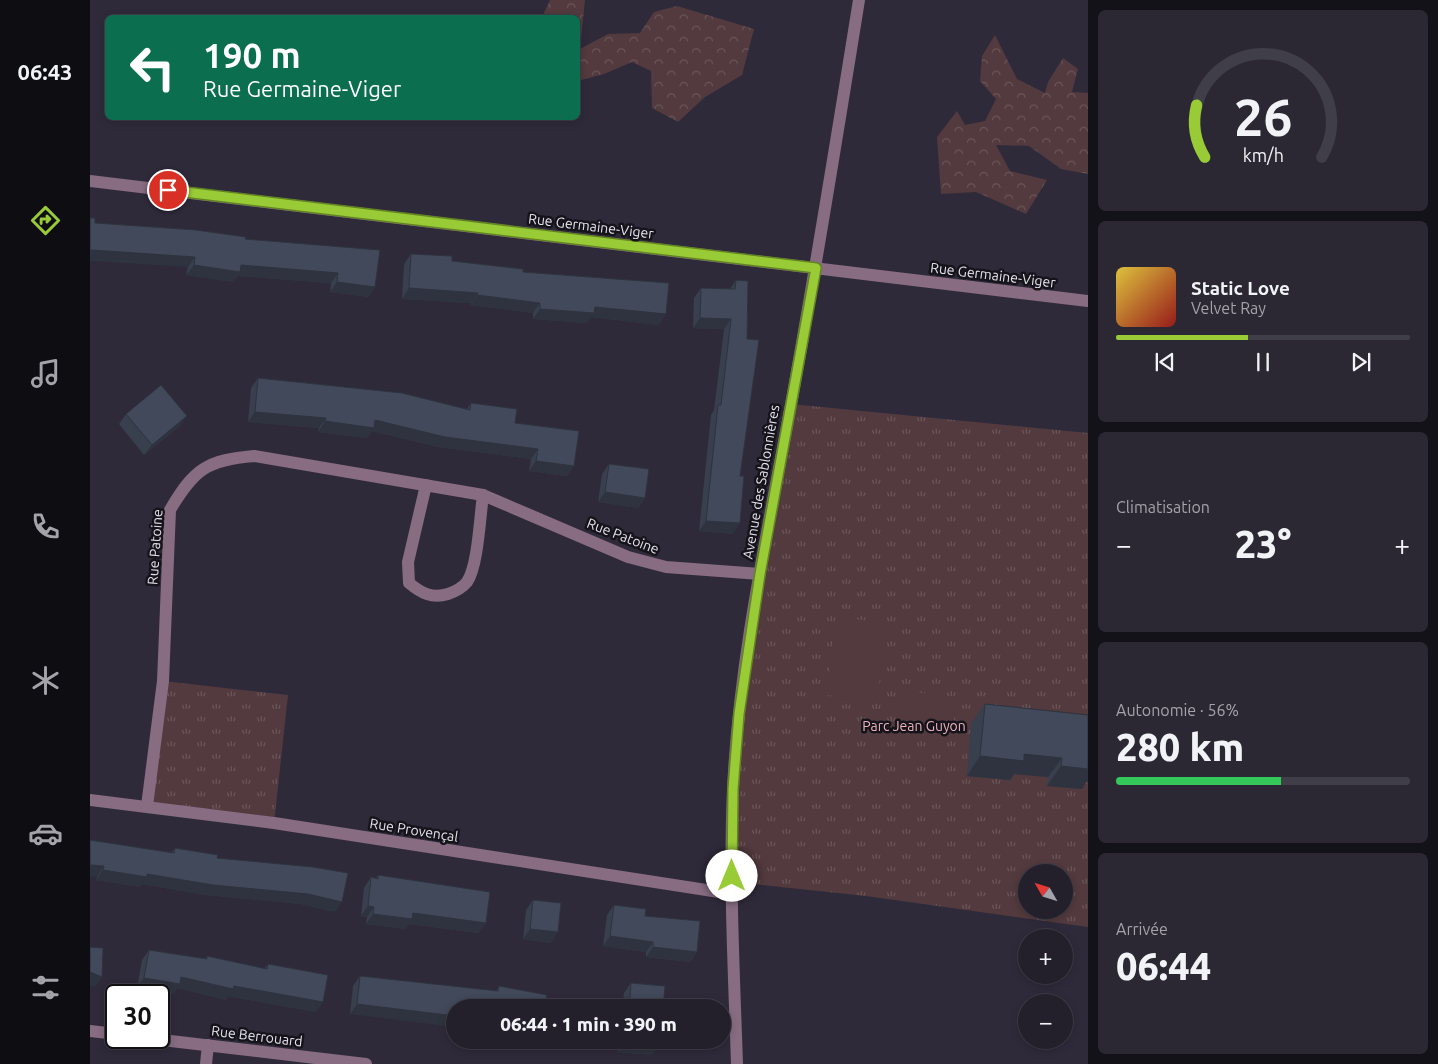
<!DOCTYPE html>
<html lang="fr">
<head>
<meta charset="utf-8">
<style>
	:root { --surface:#23202c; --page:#2b2834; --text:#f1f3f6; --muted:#a3a3a9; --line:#403e48; --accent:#99cb36 }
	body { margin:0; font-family:Ubuntu,sans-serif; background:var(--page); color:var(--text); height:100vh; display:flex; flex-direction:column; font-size:19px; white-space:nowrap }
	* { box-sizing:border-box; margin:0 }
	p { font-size:16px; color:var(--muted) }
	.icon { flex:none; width:28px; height:28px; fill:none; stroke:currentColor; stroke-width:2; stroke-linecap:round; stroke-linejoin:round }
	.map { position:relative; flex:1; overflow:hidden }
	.details { display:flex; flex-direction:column; gap:10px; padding:10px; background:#131218; width:350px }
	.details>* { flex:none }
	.guide { position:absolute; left:15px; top:15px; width:475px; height:105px; border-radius:8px; box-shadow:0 2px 8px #0003,0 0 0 1px var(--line); background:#0b6e4f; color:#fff; overflow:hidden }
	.needle { width:32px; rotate:309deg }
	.controls { position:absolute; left:928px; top:864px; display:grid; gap:10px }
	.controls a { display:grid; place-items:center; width:55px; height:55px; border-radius:50%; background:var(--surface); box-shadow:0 2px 8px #0003,0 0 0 1px var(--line); font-size:25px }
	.speed { position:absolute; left:15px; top:984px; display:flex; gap:10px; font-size:25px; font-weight:700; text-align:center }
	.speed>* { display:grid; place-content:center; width:65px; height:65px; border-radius:50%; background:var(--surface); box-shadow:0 2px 8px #0003,0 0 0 1px var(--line); line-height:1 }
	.speed .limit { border:2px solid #111; border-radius:8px; background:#fff; color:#111 }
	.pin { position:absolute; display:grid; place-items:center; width:42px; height:42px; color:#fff; margin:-21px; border:2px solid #fff; border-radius:50%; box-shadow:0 1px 5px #0007 }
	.me { position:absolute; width:55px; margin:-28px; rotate:0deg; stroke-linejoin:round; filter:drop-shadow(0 0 4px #0008) }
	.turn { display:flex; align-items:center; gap:18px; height:105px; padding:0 15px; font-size:22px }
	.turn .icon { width:65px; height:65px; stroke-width:2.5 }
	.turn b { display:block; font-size:35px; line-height:42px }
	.big { font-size:38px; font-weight:800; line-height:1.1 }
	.details .tile { flex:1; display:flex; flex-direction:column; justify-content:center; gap:8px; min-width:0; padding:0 18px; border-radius:8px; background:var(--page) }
	.details .dial { align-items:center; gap:0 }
	.dial svg { height:130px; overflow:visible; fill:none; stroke:var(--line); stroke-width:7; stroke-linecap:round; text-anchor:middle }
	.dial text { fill:var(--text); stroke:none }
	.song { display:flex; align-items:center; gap:15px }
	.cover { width:60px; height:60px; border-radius:8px; background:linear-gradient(135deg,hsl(50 70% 55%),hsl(0 70% 35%)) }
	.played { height:5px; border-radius:2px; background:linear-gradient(90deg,var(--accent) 45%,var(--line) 45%) }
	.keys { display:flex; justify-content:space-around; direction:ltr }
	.heat { display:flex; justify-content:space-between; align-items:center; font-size:28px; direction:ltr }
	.charge { height:8px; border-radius:4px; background:linear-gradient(90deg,#34c759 56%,var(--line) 0) }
	.trip { position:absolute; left:356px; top:999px; width:285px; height:50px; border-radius:25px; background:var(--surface); box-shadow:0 2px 8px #0003,0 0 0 1px var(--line); font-weight:800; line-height:50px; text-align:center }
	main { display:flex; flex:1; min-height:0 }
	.menu { display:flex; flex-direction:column; width:90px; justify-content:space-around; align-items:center; background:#0e0d12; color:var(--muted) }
	.menu .icon { width:35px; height:35px }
	.menu .on { color:var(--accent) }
	.menu b { font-size:22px; color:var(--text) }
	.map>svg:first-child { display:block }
</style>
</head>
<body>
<main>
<nav class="menu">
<b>06:43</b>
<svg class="icon on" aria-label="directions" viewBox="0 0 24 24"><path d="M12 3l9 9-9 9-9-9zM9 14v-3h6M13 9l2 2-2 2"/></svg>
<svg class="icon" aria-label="music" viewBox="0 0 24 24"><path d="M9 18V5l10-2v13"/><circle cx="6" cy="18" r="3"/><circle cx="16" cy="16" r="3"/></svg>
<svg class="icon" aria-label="phone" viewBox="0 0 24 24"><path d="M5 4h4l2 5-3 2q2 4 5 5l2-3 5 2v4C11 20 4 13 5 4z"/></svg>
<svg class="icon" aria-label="climate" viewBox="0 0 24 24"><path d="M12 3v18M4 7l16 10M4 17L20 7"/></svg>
<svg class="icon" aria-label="car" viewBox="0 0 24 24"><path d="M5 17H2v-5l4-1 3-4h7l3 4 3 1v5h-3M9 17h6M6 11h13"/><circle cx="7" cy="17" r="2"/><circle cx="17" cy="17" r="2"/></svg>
<svg class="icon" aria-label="filters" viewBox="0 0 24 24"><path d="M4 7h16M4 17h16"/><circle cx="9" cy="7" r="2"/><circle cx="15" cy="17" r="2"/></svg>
</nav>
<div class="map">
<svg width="998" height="1064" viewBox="0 0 998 1064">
	<defs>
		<pattern id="grass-tufts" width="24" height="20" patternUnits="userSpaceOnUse" patternTransform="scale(1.25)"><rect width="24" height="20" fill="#523a3e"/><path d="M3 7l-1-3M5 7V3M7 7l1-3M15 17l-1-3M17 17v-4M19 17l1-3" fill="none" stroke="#6b565a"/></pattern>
		<pattern id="forest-crowns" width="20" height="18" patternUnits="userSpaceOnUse" patternTransform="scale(1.25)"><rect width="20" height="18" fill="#523a3e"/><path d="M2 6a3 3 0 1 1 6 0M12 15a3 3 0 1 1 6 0" fill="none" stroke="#6b565a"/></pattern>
	</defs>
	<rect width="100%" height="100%" fill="#2f2a3a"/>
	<g fill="url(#grass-tufts)" fill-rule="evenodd">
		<path d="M701,404l297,29v494l-222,-31 -133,-14 6,-168zM936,872h38v38h-38z"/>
		<polygon points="73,681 198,695 184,823 57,806"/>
	</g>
	<g fill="url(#forest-crowns)">
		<polygon points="460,0 495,0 490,49 518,34 550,33 564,12 587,6 664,29 652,75 615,97 588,122 562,108 561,71 542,62 514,74 491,80 488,79 488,18 452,17"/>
		<polygon points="905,35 927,79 955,93 958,82 973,58 988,69 982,92 998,93 998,174 971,169 939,146 906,145 920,171 957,180 936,214 886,192 851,194 847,137 867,111 875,125 895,121 906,99 890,81 892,56"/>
	</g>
	<g fill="#523a3e">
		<polygon points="746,617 797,623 787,701 737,695"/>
		<polygon points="813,691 867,697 863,727 810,720"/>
	</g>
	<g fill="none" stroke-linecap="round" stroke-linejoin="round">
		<g stroke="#876c82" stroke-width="12">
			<polyline points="0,181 998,301"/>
			<path d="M336,485l-18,77 1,21c12,10 23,16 39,11 6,-2 14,-6 19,-12 11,-16 13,-66 16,-87"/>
			<polyline points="0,800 184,823 642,894"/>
			<path d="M57,806l16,-125 7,-171c24,-41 37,-50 84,-54l229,39 145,62 38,10 94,7"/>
			<polyline points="0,1031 26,1034"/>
			<polyline points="55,1038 276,1064"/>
			<polyline points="116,1064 118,1045"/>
			<path d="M647,1064c-3,-91 -8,-184 -4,-275 6,-127 34,-254 57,-379 25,-136 47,-273 69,-410"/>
		</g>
	</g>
	<g fill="#383f4d">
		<polygon points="5,223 155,239 285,287 278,297 240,292 241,283 148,276 143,282 96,275 98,267"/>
		<polygon points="321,254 362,261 433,272 569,325 501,317 497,323 443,319 443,313 380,305 381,303 312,299 314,264"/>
		<polygon points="646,280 650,476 643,534 609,531 621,415 624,410 634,329 603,328 604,298 611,288 640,289"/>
		<polygon points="168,378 377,409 381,403 425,423 484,466 477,476 439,471 441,459 348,447 282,431 277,438 228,432 229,428 158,422 161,388"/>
		<polygon points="36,414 90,426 54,455 29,424"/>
		<polygon points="519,464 555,498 548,508 508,502 512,474"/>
		<polygon points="895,704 998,715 998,782 996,782 992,789 957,786 958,777 924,774 920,780 877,776 881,723"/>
		<polygon points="0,840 81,853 85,848 127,858 245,912 211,904 116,895 51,884 50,887 6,880 7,877"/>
		<polygon points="288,875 389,933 319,924 315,929 276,924 277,917 271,916 274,888 281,877 286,878"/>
		<polygon points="443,900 461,943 433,939 436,910"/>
		<polygon points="524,905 555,916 607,952 600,962 556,957 556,952 513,946 517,915"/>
		<polygon points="59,950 115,959 117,956 174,969 178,964 233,1002 225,1012 138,996 136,1000 88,988 83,994 47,988 52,960"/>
		<polygon points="270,976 406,991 409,986 457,995 260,1014 263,986"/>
		<polygon points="541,983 573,1008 532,1008 534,993"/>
		<polygon points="529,1040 570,1040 562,1055 528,1052"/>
	</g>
	<g fill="#2e333f">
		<polygon points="1,250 105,257 98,267 0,261 0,251"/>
		<polygon points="104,265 151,265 248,273 241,283 148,276 143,282 96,275"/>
		<polygon points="247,282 285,287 278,297 240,292"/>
		<polygon points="319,288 388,293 381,303 312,299"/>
		<polygon points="387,295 450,303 443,313 380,305"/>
		<polygon points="505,307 576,314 569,325 501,317 497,323 443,319 450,309"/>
		<polygon points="610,318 641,319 634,329 603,328"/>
		<polygon points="165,412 236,418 229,428 158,422"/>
		<polygon points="97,416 90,426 54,455 62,445"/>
		<polygon points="285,420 448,449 441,459 348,447 282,431 277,438 228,432 235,421"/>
		<polygon points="446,461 484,466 477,476 439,471"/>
		<polygon points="515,492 555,498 548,508 508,502"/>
		<polygon points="616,521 650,523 643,534 609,531"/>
		<polygon points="934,754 972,758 958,777 924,774 920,780 877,776 890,756"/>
		<polygon points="971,766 998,769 998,782 996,782 992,789 957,786"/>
		<polygon points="0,865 14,866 7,877 0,876"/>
		<polygon points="13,870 57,874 218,894 252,902 245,912 211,904 116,895 51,884 50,887 6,880"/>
		<polygon points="278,906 284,907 277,917 271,916"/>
		<polygon points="323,913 396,923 389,933 319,924 315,929 276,924 283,914"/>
		<polygon points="440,929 468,932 461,943 433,939"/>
		<polygon points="520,936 563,942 556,952 513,946"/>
		<polygon points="563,947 607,952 600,962 556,957"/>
		<polygon points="0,972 12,977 5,987 0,985"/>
		<polygon points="91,977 144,986 233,1002 225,1012 138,996 136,1000 88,988 83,994 47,988 54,978"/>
		<polygon points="267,1004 365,1016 365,1027 260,1014"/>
		<polygon points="535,1042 570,1045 562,1055 528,1052"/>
	</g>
	<g fill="#41495a" stroke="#2e333f">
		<polygon points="0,218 5,218 5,223 106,230 156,237 155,239 290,250 285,287 247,282 248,273 151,265 150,272 104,265 105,257 1,250 0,252"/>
		<polygon points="321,254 362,256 362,261 433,269 433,272 579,283 576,314 505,307 504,313 450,309 450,303 387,295 388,293 319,288"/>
		<polygon points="646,280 658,281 657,339 669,340 650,476 654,476 650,523 616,521 628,405 631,405 641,319 610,318 611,288 645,289"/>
		<polygon points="168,378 312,393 380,410 381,403 427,409 425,423 489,431 484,466 446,461 448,449 355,437 285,420 284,428 235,421 236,418 165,412"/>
		<polygon points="71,385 97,416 62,445 36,414"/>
		<polygon points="519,464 559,469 555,498 515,492"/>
		<polygon points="895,704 998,715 998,769 971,766 972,758 934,754 934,761 890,756"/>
		<polygon points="0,840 84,853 85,848 128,855 127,858 223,867 258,873 252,902 218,894 123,885 57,874 57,877 13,870 14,866 0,865"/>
		<polygon points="288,875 400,892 396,923 323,913 322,919 283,914 284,907 278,906 281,877 288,879"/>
		<polygon points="443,900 471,903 468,932 440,929"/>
		<polygon points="524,905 556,909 555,916 610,921 607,952 563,947 563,942 520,936"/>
		<polygon points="0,947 13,948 12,977 0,972"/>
		<polygon points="59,950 117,959 117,956 177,969 178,964 238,975 233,1002 144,986 143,989 91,977 90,984 54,978"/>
		<polygon points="270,976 408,991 409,986 457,995 454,1008 365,1008 365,1016 267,1004"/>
		<polygon points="541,983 575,986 573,1008 539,1008"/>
		<polygon points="536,1040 570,1040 570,1045 535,1042"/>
	</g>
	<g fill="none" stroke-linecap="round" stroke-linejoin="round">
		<g stroke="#638423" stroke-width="12">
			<polyline id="route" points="78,190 726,268 670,574 649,714 643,789 642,876"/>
		</g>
		<use href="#route" stroke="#99cb36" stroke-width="9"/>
	</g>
	<g text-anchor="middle" stroke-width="5" stroke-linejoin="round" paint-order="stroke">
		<g font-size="14" fill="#e5e2ed" stroke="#16141b">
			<text transform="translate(501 226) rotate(7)" y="5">Rue Germaine-Viger</text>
			<text transform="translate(903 275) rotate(7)" y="5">Rue Germaine-Viger</text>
			<text transform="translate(671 482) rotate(-80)" y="5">Avenue des Sablonnières</text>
			<text transform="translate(533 536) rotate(21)" y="5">Rue Patoine</text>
			<text transform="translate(65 547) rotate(-86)" y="5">Rue Patoine</text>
			<text transform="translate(324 830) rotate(9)" y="5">Rue Provençal</text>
			<text transform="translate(167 1036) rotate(7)" y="5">Rue Berrouard</text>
		</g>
		<g font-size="14" fill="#edb1bc" stroke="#16141b">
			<text x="824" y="731">Parc Jean Guyon</text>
		</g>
	</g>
</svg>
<div class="controls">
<a><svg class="needle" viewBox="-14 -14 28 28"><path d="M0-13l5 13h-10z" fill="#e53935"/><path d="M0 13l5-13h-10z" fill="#a3a3a9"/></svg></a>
<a>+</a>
<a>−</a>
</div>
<div class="speed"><div class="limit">30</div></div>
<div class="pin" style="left:78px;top:190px;background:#d93025"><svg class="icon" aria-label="arrive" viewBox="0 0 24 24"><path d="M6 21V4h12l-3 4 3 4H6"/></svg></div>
<svg class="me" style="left:642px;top:876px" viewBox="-20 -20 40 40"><circle r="19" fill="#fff"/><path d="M0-13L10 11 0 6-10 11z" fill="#99cb36"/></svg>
<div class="trip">06:44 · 1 min · 390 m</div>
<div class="guide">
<div class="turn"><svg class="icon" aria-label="left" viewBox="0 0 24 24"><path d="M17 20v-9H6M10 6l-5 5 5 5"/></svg><div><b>190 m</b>Rue Germaine-Viger</div></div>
</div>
</div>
<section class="details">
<div class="tile dial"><svg viewBox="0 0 100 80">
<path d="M14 69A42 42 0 1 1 86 69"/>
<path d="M14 69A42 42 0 0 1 9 37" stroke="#99cb36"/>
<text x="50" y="56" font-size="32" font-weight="700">26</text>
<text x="50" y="72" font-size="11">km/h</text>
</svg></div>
<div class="tile">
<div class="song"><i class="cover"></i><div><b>Static Love</b><p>Velvet Ray</p></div></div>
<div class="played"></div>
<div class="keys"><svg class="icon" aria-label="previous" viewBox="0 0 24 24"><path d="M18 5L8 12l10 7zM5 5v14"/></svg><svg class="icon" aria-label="pause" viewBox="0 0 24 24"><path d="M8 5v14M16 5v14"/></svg><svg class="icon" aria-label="next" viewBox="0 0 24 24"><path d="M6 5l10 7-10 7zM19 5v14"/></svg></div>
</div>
<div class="tile"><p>Climatisation</p>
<div class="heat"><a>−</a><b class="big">23°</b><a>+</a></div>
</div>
<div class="tile"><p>Autonomie · 56%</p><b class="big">280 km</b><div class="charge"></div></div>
<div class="tile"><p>Arrivée</p><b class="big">06:44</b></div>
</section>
</main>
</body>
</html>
